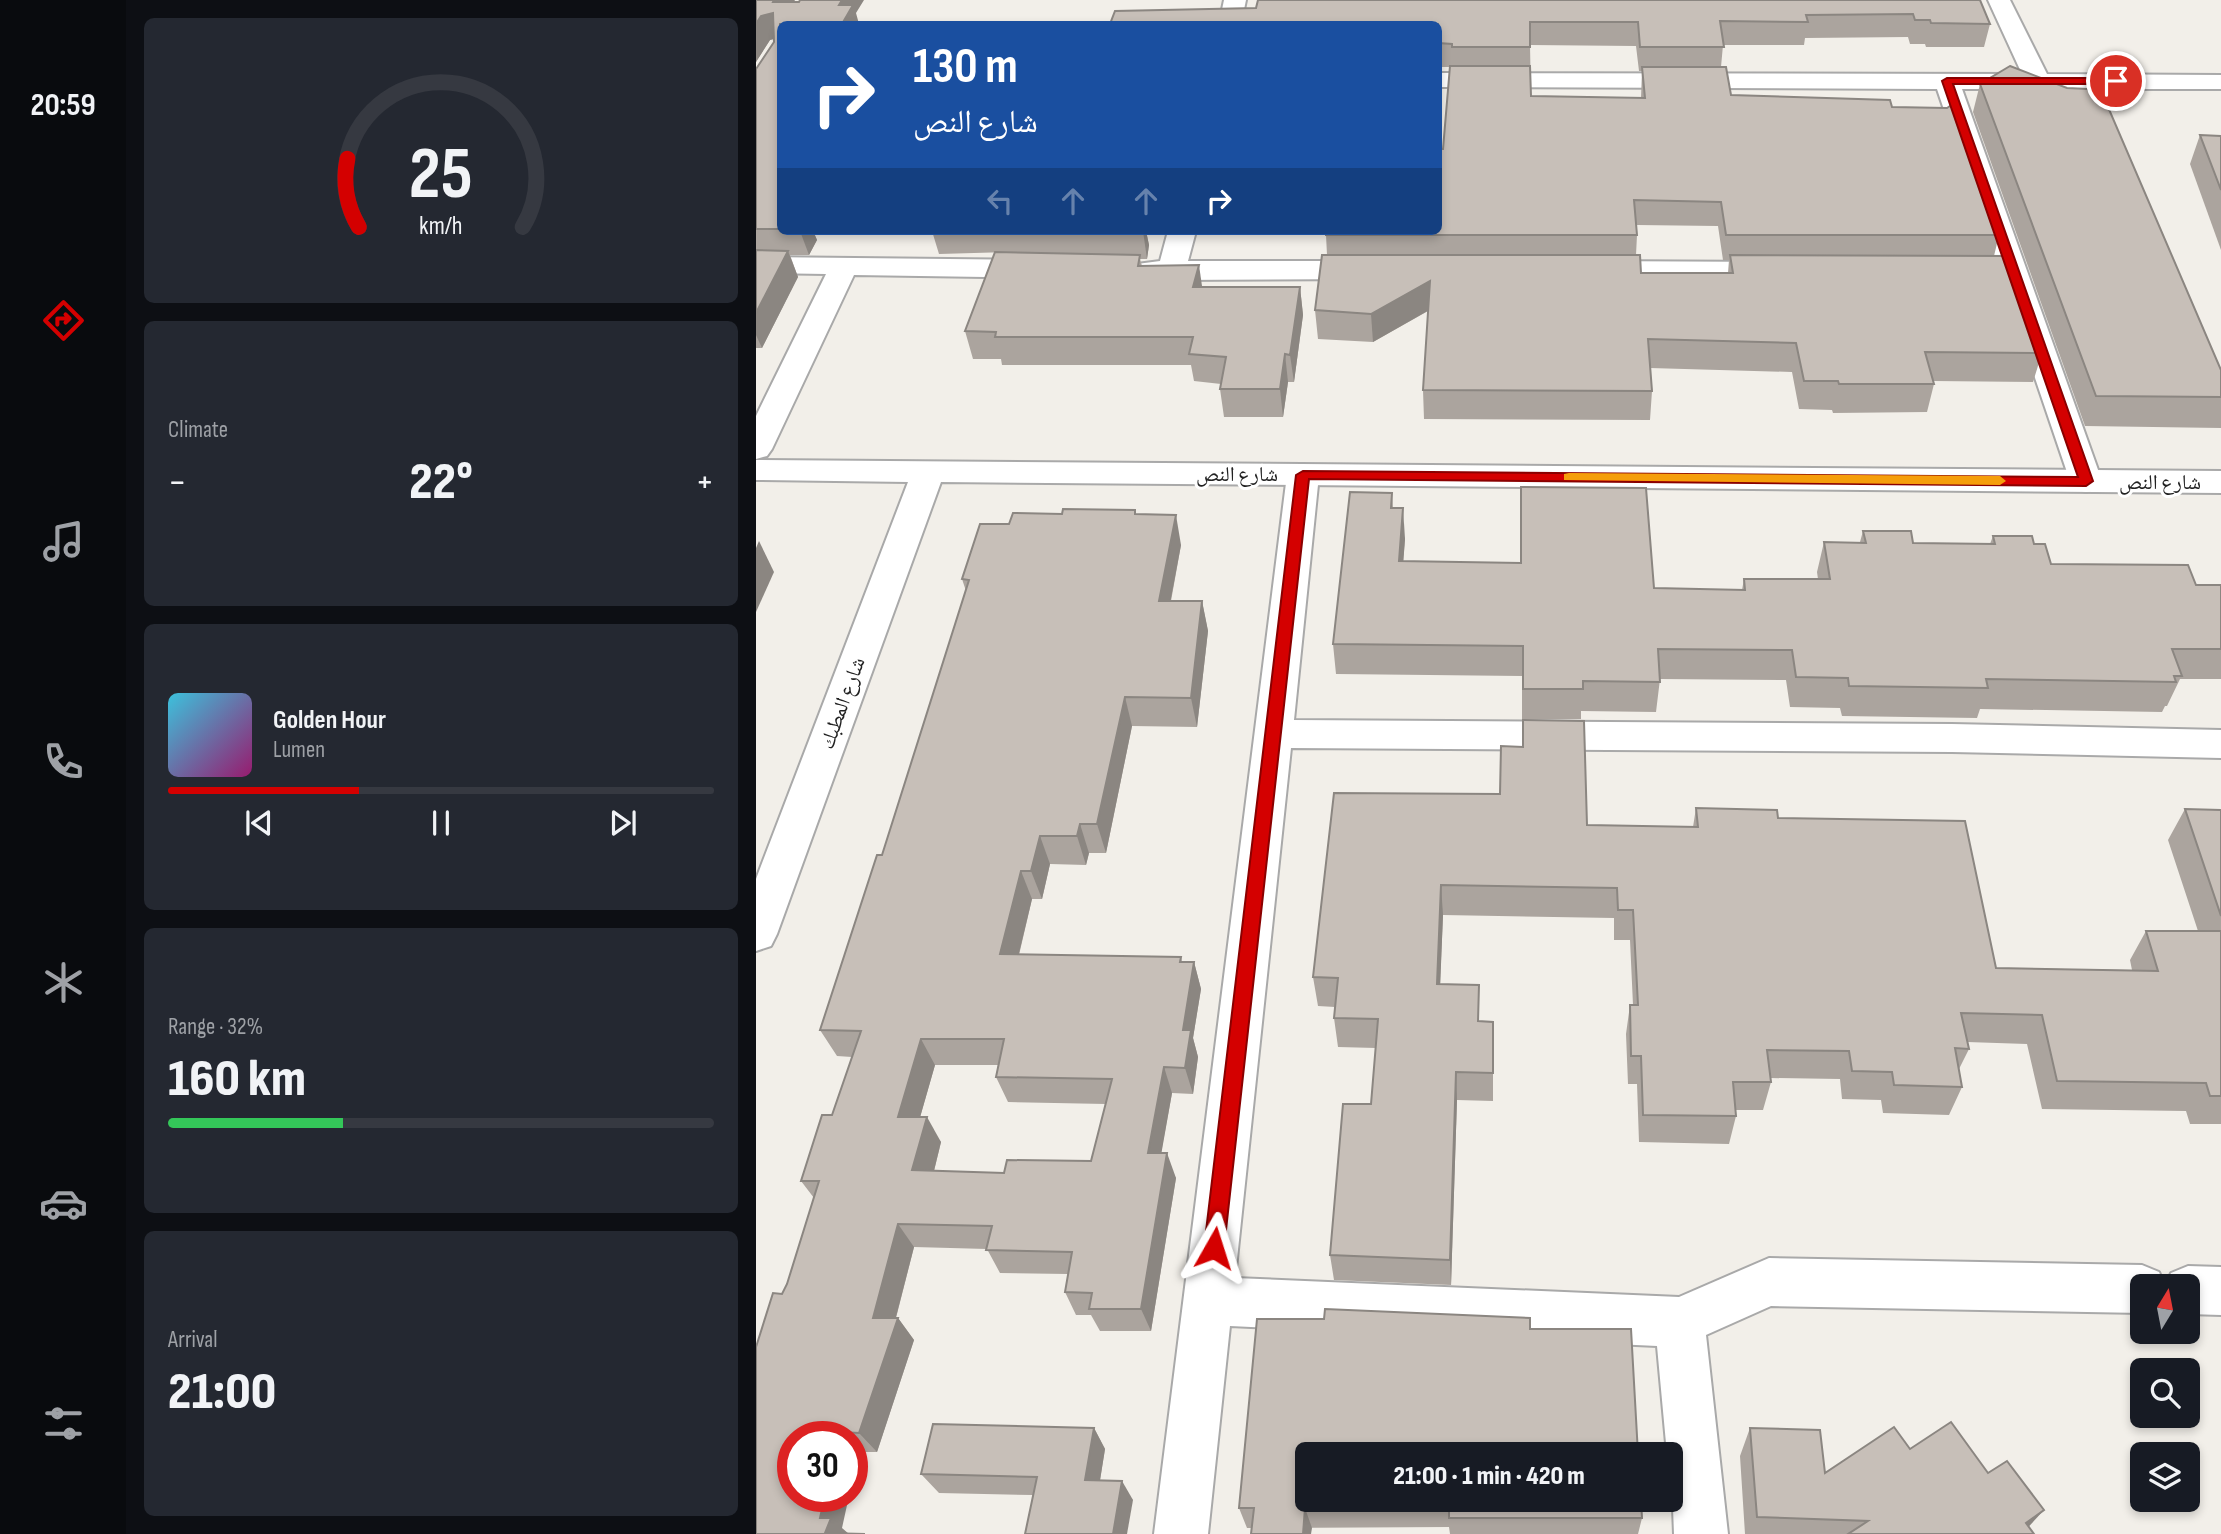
<!DOCTYPE html>
<html lang="en">
<head>
<meta charset="utf-8">
<style>
	:root { --surface:#171b24; --page:#242831; --text:#f1f3f6; --muted:#9ea1a6; --line:#363941; --accent:#d40000 }
	body { margin:0; font-family:"Sofia Sans Condensed","Noto Naskh Arabic",sans-serif; background:var(--page); color:var(--text); height:100vh; display:flex; flex-direction:column; font-size:26px; white-space:nowrap }
	* { box-sizing:border-box; margin:0 }
	p { font-size:23px; color:var(--muted) }
	.icon { flex:none; width:38px; height:38px; fill:none; stroke:currentColor; stroke-width:2; stroke-linecap:round; stroke-linejoin:round }
	.map { position:relative; flex:1; overflow:hidden }
	.side { display:flex; flex-direction:column; gap:18px; padding:18px; background:#0d0f14; width:630px }
	.side>* { flex:none }
	.guide { position:absolute; left:21px; top:21px; width:665px; height:214px; border-radius:10px; box-shadow:0 4px 10px #0003; background:#1a4fa0; color:#fff; overflow:hidden }
	.needle { width:46px; rotate:10deg }
	.tools { position:absolute; left:1374px; top:1274px; display:grid; gap:14px }
	.tools a { display:grid; place-items:center; width:70px; height:70px; border-radius:10px; background:var(--surface); box-shadow:0 4px 10px #0003; font-size:35px }
	.speed { position:absolute; left:21px; top:1421px; display:flex; gap:14px; font-size:35px; font-weight:700; text-align:center }
	.speed>* { display:grid; place-content:center; width:91px; height:91px; border-radius:50%; background:var(--surface); box-shadow:0 4px 10px #0003; line-height:1 }
	.speed .limit { border:10px solid #d22; background:#fff; color:#111 }
	.pin { position:absolute; display:grid; place-items:center; width:60px; height:60px; color:#fff; margin:-30px; border:4px solid #fff; border-radius:50%; box-shadow:0 2px 7px #0007 }
	.me { position:absolute; width:77px; margin:-38px; rotate:6deg; stroke-linejoin:round; filter:drop-shadow(0 0 5px #0008) }
	.turn { display:flex; align-items:center; gap:24px; height:147px; padding:0 21px; font-size:32px }
	.turn .icon { width:91px; height:91px; stroke-width:2.5 }
	.turn b { display:block; font-size:49px; line-height:60px }
	.lanes { display:flex; align-items:center; height:66px; padding:0 21px; background:#0003; justify-content:center; gap:35px; direction:ltr }
	.lanes .off { opacity:.35 }
	.big { font-size:52px; font-weight:800; line-height:1.1 }
	.side .widget { flex:1; display:flex; flex-direction:column; justify-content:center; gap:10px; min-width:0; padding:0 24px; border-radius:10px; background:var(--page) }
	.side .dial { align-items:center; gap:0 }
	.dial svg { height:182px; overflow:visible; fill:none; stroke:var(--line); stroke-width:7; stroke-linecap:round; text-anchor:middle }
	.dial text { fill:var(--text); stroke:none }
	.song { display:flex; align-items:center; gap:21px }
	.cover { width:84px; height:84px; border-radius:10px; background:linear-gradient(135deg,hsl(190 70% 55%),hsl(320 70% 35%)) }
	.played { height:7px; border-radius:4px; background:linear-gradient(90deg,var(--accent) 35%,var(--line) 35%) }
	.keys { display:flex; justify-content:space-around; direction:ltr }
	.heat { display:flex; justify-content:space-between; align-items:center; font-size:38px; direction:ltr }
	.charge { height:10px; border-radius:5px; background:linear-gradient(90deg,#34c759 32%,var(--line) 0) }
	.trip { position:absolute; left:539px; top:1442px; width:388px; height:70px; border-radius:10px; background:var(--surface); box-shadow:0 4px 10px #0003; font-weight:800; line-height:70px; text-align:center }
	main { display:flex; flex:1; min-height:0 }
	.tab-bar { display:flex; flex-direction:column; width:126px; justify-content:space-around; align-items:center; background:#090b0e; color:var(--muted) }
	.tab-bar .icon { width:49px; height:49px }
	.tab-bar .current { color:var(--accent) }
	.tab-bar b { font-size:32px; color:var(--text) }
	.map>svg:first-child { display:block }
</style>
</head>
<body>
<main>
<nav class="tab-bar">
<b>20:59</b>
<svg class="icon current" aria-label="directions" viewBox="0 0 24 24"><path d="M12 3l9 9-9 9-9-9zM9 14v-3h6M13 9l2 2-2 2"/></svg>
<svg class="icon" aria-label="music" viewBox="0 0 24 24"><path d="M9 18V5l10-2v13"/><circle cx="6" cy="18" r="3"/><circle cx="16" cy="16" r="3"/></svg>
<svg class="icon" aria-label="phone" viewBox="0 0 24 24"><path d="M5 4h4l2 5-3 2q2 4 5 5l2-3 5 2v4C11 20 4 13 5 4z"/></svg>
<svg class="icon" aria-label="climate" viewBox="0 0 24 24"><path d="M12 3v18M4 7l16 10M4 17L20 7"/></svg>
<svg class="icon" aria-label="car" viewBox="0 0 24 24"><path d="M5 17H2v-5l4-1 3-4h7l3 4 3 1v5h-3M9 17h6M6 11h13"/><circle cx="7" cy="17" r="2"/><circle cx="17" cy="17" r="2"/></svg>
<svg class="icon" aria-label="filters" viewBox="0 0 24 24"><path d="M4 7h16M4 17h16"/><circle cx="9" cy="7" r="2"/><circle cx="15" cy="17" r="2"/></svg>
</nav>
<section class="side">
<div class="widget dial"><svg viewBox="0 0 100 80">
<path d="M14 69A42 42 0 1 1 86 69"/>
<path d="M14 69A42 42 0 0 1 9 39" stroke="#d40000"/>
<text x="50" y="56" font-size="32" font-weight="700">25</text>
<text x="50" y="72" font-size="11">km/h</text>
</svg></div>
<div class="widget"><p>Climate</p>
<div class="heat"><a>−</a><b class="big">22°</b><a>+</a></div>
</div>
<div class="widget">
<div class="song"><i class="cover"></i><div><b>Golden Hour</b><p>Lumen</p></div></div>
<div class="played"></div>
<div class="keys"><svg class="icon" aria-label="previous" viewBox="0 0 24 24"><path d="M18 5L8 12l10 7zM5 5v14"/></svg><svg class="icon" aria-label="pause" viewBox="0 0 24 24"><path d="M8 5v14M16 5v14"/></svg><svg class="icon" aria-label="next" viewBox="0 0 24 24"><path d="M6 5l10 7-10 7zM19 5v14"/></svg></div>
</div>
<div class="widget"><p>Range · 32%</p><b class="big">160 km</b><div class="charge"></div></div>
<div class="widget"><p>Arrival</p><b class="big">21:00</b></div>
</section>
<div class="map">
<svg width="1465" height="1534" viewBox="0 0 1465 1534">
	<rect width="100%" height="100%" fill="#f2efe9"/>
	<g fill="none" stroke-linecap="round" stroke-linejoin="round">
		<g stroke="#a9a9a9" stroke-width="4">
			<g id="minor">
				<polygon points="468,0 490,0 485,24 463,24"/>
				<polygon points="1232,0 1254,0 1291,74 1465,75 1465,89 1206,89 1346,481 1342,489 1330,492 1318,489 1314,481 1181,89 682,87 682,73 1266,74"/>
				<polygon points="412,231 440,231 432,261 615,261 625,264 629,270 625,276 615,279 416,280 381,276 377,270 381,264 404,261"/>
				<polygon points="0,257 286,260 296,263 300,269 296,275 286,278 98,275 16,449 11,456 0,459 0,416 70,274 0,273"/>
				<polygon points="832,261 1024,262 1034,265 1038,271 1034,277 1024,280 832,279 822,276 818,270 822,264"/>
				<polygon points="547,464 559,468 563,475 538,720 1196,724 1465,730 1465,758 1196,752 535,748 479,1278 923,1297 1013,1258 1386,1265 1403,1272 1409,1286 1415,1273 1432,1266 1465,1267 1465,1315 1432,1314 1432,1286 1386,1286 1386,1313 1015,1306 950,1335 972,1534 918,1534 915,1454 911,1454 901,1346 474,1326 452,1534 398,1534 531,475 535,468"/>
			</g>
		</g>
		<g stroke="#a9a9a9" stroke-width="4">
			<polygon id="tertiary" points="0,460 1465,471 1465,493 185,482 21,934 15,946 0,951 0,879 152,482 0,480"/>
		</g>
		<use href="#minor" fill="#fff" fill-rule="evenodd"/>
		<use href="#tertiary" fill="#fff" fill-rule="evenodd"/>
	</g>
	<g fill="#aba49e" fill-rule="evenodd">
		<polygon points="0,0 38,2 100,13 24,24 24,231 57,231 61,240 53,255 34,255 42,277 6,348 0,348 0,69 18,42 18,39 14,40 0,62"/>
		<path d="M1224,0l10,24 -6,23h-58l-1,-3h-15l-2,-7 -103,1 -1,7h-81l-2,22 10,28 161,12 107,128 -5,21 48,97 -9,29 -100,-1 1,3 -7,28 -94,1 -1,-3 -33,-1 -7,-37 -142,-4 2,23 -2,29 -226,-1 -1,-29 5,-79 -55,31 -55,-3 -3,-29 12,-55 -1,-20 117,-86 7,-82h-12v-43zM774,45l106,1 3,25h3l-1,27 -110,-2zM881,225l81,1 5,34h6l-1,13h-87l-5,-18 1,-20z"/>
		<polygon points="1224,84 1465,370 1465,428 1329,426 1217,112"/>
		<polygon points="1444,135 1465,136 1465,250 1434,164"/>
		<polygon points="176,231 390,231 393,245 391,259 384,259 386,266 446,287 544,287 547,315 538,382 532,382 527,417 468,417 464,389 465,384 438,381 435,365 246,365 245,359 217,359 209,331 253,252 183,254"/>
		<polygon points="765,487 898,588 986,590 988,579 1062,579 1061,572 1068,542 1104,542 1107,531 1157,543 1234,544 1237,536 1278,544 1295,564 1440,585 1465,585 1465,679 1424,679 1411,706 1409,706 1406,712 1224,709 1221,718 1086,716 1084,708 1034,707 1030,680 904,679 900,712 825,711 825,719 766,719 766,676 580,674 577,644 636,493 637,508 649,539 647,562 764,563"/>
		<path d="M380,515l45,30 -10,56h31l6,30 -11,96 -65,-1 -26,127h-17l-3,12 -36,-1 -8,35h-10l-13,56 162,2 1,5h12l7,27 -8,49 5,19 -5,37 -21,-1 -11,60 15,25 -25,153h-51l-9,-16h-15l-11,-23 3,-18 -68,-1 -13,-24 -73,-2 -18,71h2l16,22 -37,112h-17l-8,31v-46h-59l49,91 -86,6 26,-240 5,-10 27,-86 -13,-17 31,-66 20,-58 -15,-1 -17,-26 62,-175 84,-264 -4,-12 47,-55zM179,1065h63l-2,12 12,25 98,2 -15,57 -87,12 -70,-2 7,-29 -21,-25z"/>
		<polygon points="767,720 831,825 937,827 940,808 1022,818 1240,968 1376,970 1374,960 1390,931 1442,931 1412,840 1429,809 1465,810 1465,1124 1434,1124 1430,1111 1286,1109 1271,1044 1211,1042 1213,1049 1203,1069 1206,1087 1193,1115 1127,1113 1125,1100 1086,1099 1084,1079 1014,1078 1015,1082 1007,1110 979,1110 980,1116 973,1144 883,1142 881,1084 872,1084 870,1034 874,1005 877,1005 874,940 858,940 858,918 687,915 684,984 723,1021 737,1022 737,1101 701,1100 695,1285 578,1280 574,1255 615,1104 620,1048 582,1047 578,1018 579,1007 562,1006 557,977 744,794 766,747"/>
		<polygon points="774,1329 886,1518 882,1534 694,1534 693,1527 491,1528 483,1508"/>
		<polygon points="338,1428 349,1449 344,1480 377,1500 277,1495 183,1493 165,1474"/>
		<polygon points="994,1428 1069,1473 1154,1449 1232,1473 1278,1534 989,1534 984,1456"/>
	</g>
	<g fill="#8b8681">
		<polygon points="18,0 39,0 26,24 17,2"/>
		<polygon points="86,0 108,0 100,13 103,24 86,24 83,5"/>
		<polygon points="17,13 24,37 14,40 0,62 0,24 5,16"/>
		<polygon points="44,231 57,231 61,240 53,255"/>
		<polygon points="387,231 390,231 393,245 391,259"/>
		<polygon points="32,251 42,277 6,348 0,335 0,313"/>
		<polygon points="443,265 447,293 437,287"/>
		<polygon points="674,281 675,309 617,342 615,314"/>
		<polygon points="544,287 547,315 538,382 534,355"/>
		<polygon points="529,354 532,382 527,417 524,389"/>
		<polygon points="647,508 649,539 645,592 643,561"/>
		<polygon points="420,515 425,545 409,630 403,601"/>
		<polygon points="3,541 18,572 0,612 0,548"/>
		<polygon points="446,601 452,631 441,727 435,698"/>
		<polygon points="369,697 376,726 350,853 341,824"/>
		<polygon points="324,824 333,853 330,865 321,836"/>
		<polygon points="284,836 294,864 286,899 275,871"/>
		<polygon points="265,871 276,899 256,982 244,954"/>
		<polygon points="685,885 687,915 683,1014 681,984"/>
		<polygon points="438,962 445,989 437,1038 442,1057 437,1094 429,1068 427,1030"/>
		<polygon points="165,1039 179,1065 157,1142 142,1117"/>
		<polygon points="408,1067 416,1093 401,1178 392,1153"/>
		<polygon points="700,1072 701,1100 695,1285 694,1260"/>
		<polygon points="171,1117 185,1142 172,1195 156,1170"/>
		<polygon points="411,1153 420,1178 395,1331 385,1309"/>
		<polygon points="142,1224 158,1247 134,1340 117,1318"/>
		<polygon points="142,1318 158,1340 121,1452 103,1433"/>
		<polygon points="338,1428 349,1449 341,1499 329,1480"/>
		<polygon points="96,1444 104,1452 96,1483"/>
		<polygon points="366,1481 377,1500 371,1534 357,1534"/>
		<polygon points="69,1496 93,1496 86,1528 93,1534 70,1534 64,1518"/>
		<polygon points="549,1508 556,1528 555,1534 547,1534"/>
		<polygon points="1288,1510 1266,1534 1270,1523"/>
	</g>
	<g fill="#c7bfb8" stroke="#8b8681" stroke-width="2" fill-rule="evenodd">
		<polygon points="0,0 18,0 17,2 43,2 44,0 86,0 83,5 97,5 86,24 24,24 24,229 0,229 0,69 18,42 17,13 5,16 0,24"/>
		<polygon points="502,0 1224,0 1234,24 1175,23 1174,20 1159,20 1157,14 1050,15 1052,22 964,21 968,47 884,47 882,22 774,22 774,47 696,47 696,44 682,43 682,24 354,24 359,11 500,8"/>
		<polygon points="694,66 774,66 775,96 889,98 886,67 970,67 975,95 1134,100 1136,107 1191,108 1197,104 1243,235 970,235 965,202 878,200 881,235 570,235 570,231 682,231 682,149 687,149"/>
		<polygon points="1254,66 1311,88 1332,89 1334,93 1346,93 1465,370 1465,397 1340,396 1224,84"/>
		<polygon points="1444,135 1465,136 1465,190"/>
		<polygon points="249,231 387,231 387,234 249,233"/>
		<polygon points="0,250 32,251 0,313"/>
		<polygon points="239,252 384,255 382,266 443,265 437,287 544,287 534,355 529,354 524,389 464,389 470,357 433,354 437,337 239,337 240,332 209,331"/>
		<polygon points="566,255 884,255 885,273 977,273 974,255 1252,256 1286,353 1169,352 1178,384 1083,384 1082,381 1048,381 1040,343 892,339 896,391 667,390 674,281 615,314 559,310"/>
		<polygon points="765,487 890,488 898,588 989,590 988,579 1074,579 1068,542 1110,543 1107,531 1155,531 1157,543 1239,544 1237,536 1276,536 1278,544 1289,544 1295,564 1432,565 1440,585 1465,585 1465,649 1416,649 1426,676 1418,676 1420,682 1230,679 1232,688 1093,686 1092,678 1040,677 1036,650 902,649 904,682 827,681 827,689 767,689 767,646 577,644 594,492 636,493 635,508 647,508 643,561 765,563"/>
		<path d="M307,509l72,1v4l41,1 -17,86h43l-11,97 -66,-1 -28,127h-17l-3,12h-37l-9,35h-10l-21,83 181,3 -1,5h14l-11,68h8l-6,38 -21,-1 -16,86h19l-26,156h-52l3,-16 -27,-1 7,-40 -86,-2 6,-24 -94,-2 -25,94h25l-39,115 -18,-1 -1,5h-47v59h32l-5,22h11l-6,15 40,1h-109v-187l17,-54 9,1 5,-10 32,-103h-18l21,-66h10l29,-84 -41,-1 57,-175h5l87,-275 -7,-1 18,-55h29l4,-11 49,1zM165,1039h83l-8,38 116,2 -21,82 -84,-1 -3,13 -92,-3 15,-53h-29z"/>
		<polygon points="767,720 828,721 831,825 942,827 940,808 1021,810 1022,818 1209,821 1240,968 1402,971 1390,931 1465,931 1465,1096 1454,1096 1450,1083 1301,1081 1286,1015 1205,1013 1213,1049 1199,1048 1206,1087 1138,1085 1136,1072 1096,1071 1093,1051 1011,1050 1015,1082 977,1082 980,1116 887,1115 885,1056 875,1056 874,1005 882,1005 877,910 862,910 861,888 685,885 681,984 723,985 722,1021 737,1022 737,1073 700,1072 694,1260 574,1255 587,1104 615,1104 622,1019 578,1018 582,978 557,977 578,793 744,794 745,746 767,747"/>
		<polygon points="1429,809 1465,810 1465,916"/>
		<polygon points="569,1309 774,1318 774,1329 875,1329 882,1454 551,1454 551,1500 885,1500 886,1518 693,1518 693,1508 549,1508 547,1534 495,1534 498,1508 483,1508 501,1319 568,1319"/>
		<polygon points="1195,1422 1232,1473 1251,1461 1288,1510 1270,1523 1278,1534 1092,1534 1112,1521 1001,1517 994,1428 1064,1430 1069,1473 1138,1427 1154,1449"/>
		<polygon points="177,1424 338,1428 329,1480 366,1481 357,1534 269,1534 281,1477 165,1474"/>
	</g>
	<polygon fill="#d40000" stroke="#8a0000" stroke-width="2" points="1191,78 1360,78 1365,81 1360,84 1197,84 1337,481 1330,486 553,479 468,1248 465,1255 458,1257 451,1255 448,1248 540,475 547,471 1322,477 1186,81"/>
	<polygon fill="#f59e0b" points="813,473 1244,476 1250,481 1244,485 808,480 808,474"/>
	<g text-anchor="middle" stroke-width="6" stroke-linejoin="round" paint-order="stroke">
		<g font-size="21" fill="#222" stroke="#fff">
			<text x="481" y="481">شارع النص</text>
			<text x="1404" y="489">شارع النص</text>
			<text transform="translate(86 703) rotate(-70)" y="7">شارع المطبك</text>
		</g>
	</g>
</svg>
<div class="tools">
<a><svg class="needle" viewBox="-14 -14 28 28"><path d="M0-13l5 13h-10z" fill="#e53935"/><path d="M0 13l5-13h-10z" fill="#9ea1a6"/></svg></a>
<a><svg class="icon" aria-label="search" viewBox="0 0 24 24"><circle cx="10" cy="10" r="6"/><path d="M15 15l6 6"/></svg></a>
<a><svg class="icon" aria-label="layers" viewBox="0 0 24 24"><path d="M12 4l9 5-9 5-9-5zM3 14l9 5 9-5"/></svg></a>
</div>
<div class="speed"><div class="limit">30</div></div>
<div class="pin" style="left:1360px;top:81px;background:#d93025"><svg class="icon" aria-label="arrive" viewBox="0 0 24 24"><path d="M6 21V4h12l-3 4 3 4H6"/></svg></div>
<svg class="me" style="left:458px;top:1248px" viewBox="-20 -20 40 40"><path d="M0-17L14 15 0 8-14 15z" fill="#d40000" stroke="#fff" stroke-width="4"/></svg>
<div class="trip">21:00 · 1 min · 420 m</div>
<div class="guide">
<div class="turn"><svg class="icon" aria-label="right" viewBox="0 0 24 24"><path d="M7 20v-9h11M14 6l5 5-5 5"/></svg><div><b>130 m</b>شارع النص</div></div>
<div class="lanes"><svg class="icon off" aria-label="left" viewBox="0 0 24 24"><path d="M17 20v-9H6M10 6l-5 5 5 5"/></svg><svg class="icon off" aria-label="ahead" viewBox="0 0 24 24"><path d="M12 20V5M6 11l6-6 6 6"/></svg><svg class="icon off" aria-label="ahead" viewBox="0 0 24 24"><path d="M12 20V5M6 11l6-6 6 6"/></svg><svg class="icon" aria-label="right" viewBox="0 0 24 24"><path d="M7 20v-9h11M14 6l5 5-5 5"/></svg></div>
</div>
</div>
</main>
</body>
</html>
